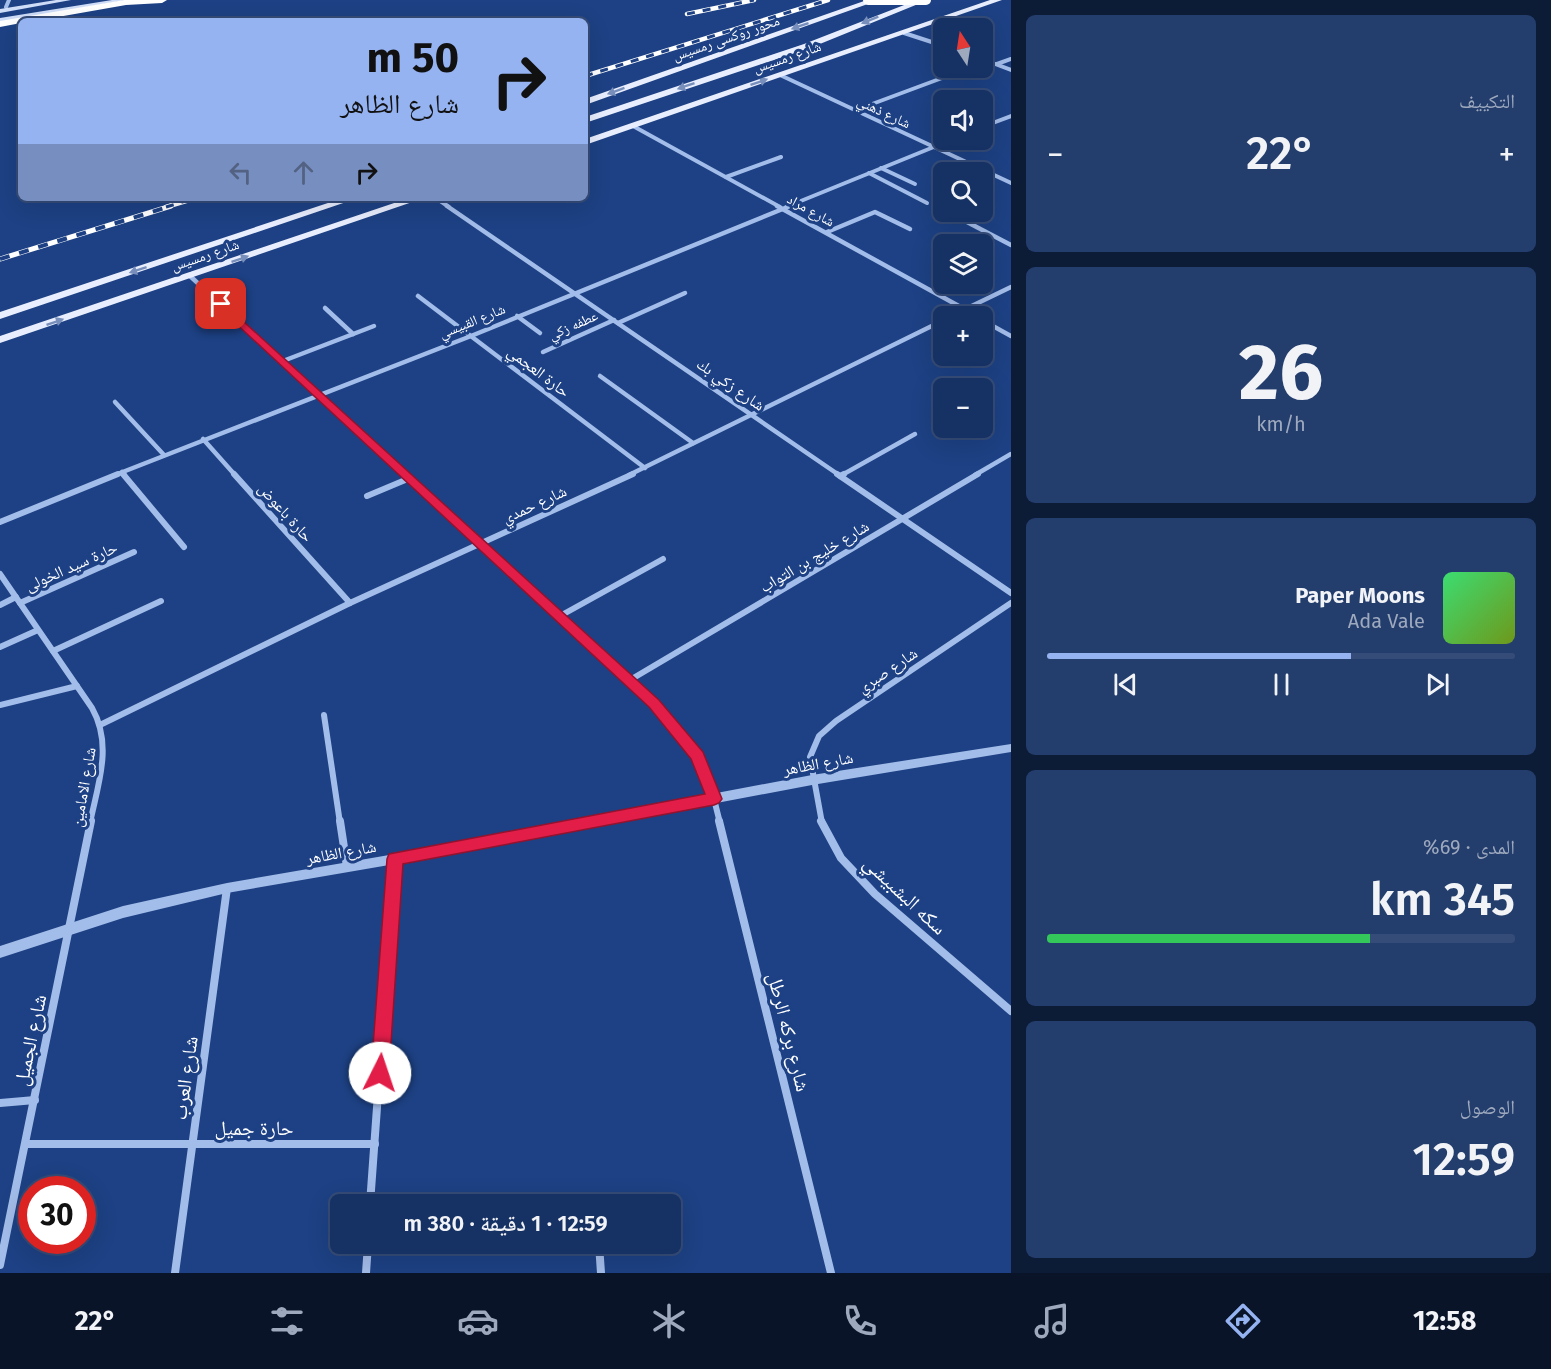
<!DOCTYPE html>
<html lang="ar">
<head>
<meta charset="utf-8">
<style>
	:root { --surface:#163163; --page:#233d6c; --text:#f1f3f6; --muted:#9ea9be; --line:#354c78; --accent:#95b2f1 }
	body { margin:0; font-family:"Fira Sans","Noto Naskh Arabic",sans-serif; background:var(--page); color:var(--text); direction:rtl; height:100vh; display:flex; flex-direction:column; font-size:22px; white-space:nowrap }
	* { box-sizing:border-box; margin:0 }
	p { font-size:20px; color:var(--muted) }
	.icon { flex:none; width:33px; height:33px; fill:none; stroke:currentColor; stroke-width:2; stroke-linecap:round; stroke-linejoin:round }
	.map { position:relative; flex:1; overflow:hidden; direction:ltr }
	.details { display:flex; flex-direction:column; gap:15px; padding:15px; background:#0c1b36; width:540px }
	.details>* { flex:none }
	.top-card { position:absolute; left:18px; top:18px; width:570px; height:183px; border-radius:9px; box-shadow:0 6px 24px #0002,0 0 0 2px var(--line); direction:rtl; background:#95b2f1; color:#111; overflow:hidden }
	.needle { width:39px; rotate:348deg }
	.controls { position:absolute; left:933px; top:18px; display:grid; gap:12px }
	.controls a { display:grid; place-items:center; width:60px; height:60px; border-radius:9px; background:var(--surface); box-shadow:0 6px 24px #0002,0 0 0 2px var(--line); font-size:30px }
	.speed { position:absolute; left:18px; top:1176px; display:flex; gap:12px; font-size:30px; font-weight:700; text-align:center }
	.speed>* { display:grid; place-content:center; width:78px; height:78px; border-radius:50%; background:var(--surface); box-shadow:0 6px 24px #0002,0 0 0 2px var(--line); line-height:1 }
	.speed .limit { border:9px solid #d22; background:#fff; color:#111 }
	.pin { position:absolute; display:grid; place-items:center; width:51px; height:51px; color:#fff; margin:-26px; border-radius:12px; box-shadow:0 3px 9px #0006 }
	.me { position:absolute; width:66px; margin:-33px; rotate:4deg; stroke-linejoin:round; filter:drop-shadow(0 0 4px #0008) }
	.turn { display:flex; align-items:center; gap:21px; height:126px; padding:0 30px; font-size:27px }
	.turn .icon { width:78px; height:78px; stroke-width:2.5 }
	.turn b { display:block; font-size:42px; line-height:51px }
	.lanes { display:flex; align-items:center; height:57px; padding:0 30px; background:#0003; justify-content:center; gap:30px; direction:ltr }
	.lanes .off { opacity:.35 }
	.big { font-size:45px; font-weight:600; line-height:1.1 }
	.details .widget { flex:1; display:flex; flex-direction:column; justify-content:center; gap:9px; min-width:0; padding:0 21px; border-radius:9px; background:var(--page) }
	.details .dial { align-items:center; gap:0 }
	.dial b { font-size:78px; line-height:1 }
	.song { display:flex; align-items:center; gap:18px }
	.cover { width:72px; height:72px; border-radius:9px; background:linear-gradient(135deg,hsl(140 70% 55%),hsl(80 70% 35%)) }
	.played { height:6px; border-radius:3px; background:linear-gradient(90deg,var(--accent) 65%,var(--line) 65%) }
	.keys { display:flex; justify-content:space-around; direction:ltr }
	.heat { display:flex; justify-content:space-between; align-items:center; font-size:33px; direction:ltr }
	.charge { height:9px; border-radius:4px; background:linear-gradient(90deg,#34c759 69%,var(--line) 0) }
	.trip { position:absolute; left:330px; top:1194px; width:351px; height:60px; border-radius:9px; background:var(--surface); box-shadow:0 6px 24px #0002,0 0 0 2px var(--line); font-weight:600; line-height:60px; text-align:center; direction:rtl }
	.tabs { display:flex; height:96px; justify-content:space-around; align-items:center; background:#091428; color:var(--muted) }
	.tabs .icon { width:42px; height:42px }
	.tabs .selected { color:var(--accent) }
	.tabs b { font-size:27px; color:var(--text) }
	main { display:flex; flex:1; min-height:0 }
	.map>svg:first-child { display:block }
</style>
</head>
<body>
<main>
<section class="details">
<div class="widget"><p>التكييف</p>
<div class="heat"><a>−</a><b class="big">22°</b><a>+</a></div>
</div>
<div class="widget dial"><b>26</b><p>km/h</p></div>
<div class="widget">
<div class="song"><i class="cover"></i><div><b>Paper Moons</b><p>Ada Vale</p></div></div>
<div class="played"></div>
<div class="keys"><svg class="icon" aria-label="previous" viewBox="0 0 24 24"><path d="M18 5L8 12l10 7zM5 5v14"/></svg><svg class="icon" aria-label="pause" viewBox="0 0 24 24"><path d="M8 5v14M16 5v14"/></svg><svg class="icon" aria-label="next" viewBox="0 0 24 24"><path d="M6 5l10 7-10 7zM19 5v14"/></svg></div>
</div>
<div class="widget"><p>المدى · 69%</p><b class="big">345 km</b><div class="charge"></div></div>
<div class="widget"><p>الوصول</p><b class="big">12:59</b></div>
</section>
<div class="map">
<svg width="1011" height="1273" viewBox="0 0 1011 1273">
	<rect width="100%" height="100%" fill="#1d4184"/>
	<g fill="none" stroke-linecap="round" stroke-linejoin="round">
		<g stroke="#a3bdea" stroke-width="4">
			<polyline points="6,7 9,0"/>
			<polyline points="904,33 944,46"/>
			<polyline points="982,59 1011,70"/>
			<polyline points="997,64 1011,59"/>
			<polyline points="780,75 1011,183"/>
			<polyline points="856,110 969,68"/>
			<polyline points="633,126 780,207"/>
			<polyline points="982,127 1011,116"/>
			<polyline points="881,168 915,184"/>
			<polyline points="869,173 927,203"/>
			<polyline points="726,177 781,157"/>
			<polyline points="436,198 449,207"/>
			<polyline points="786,207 951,140"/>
		</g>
		<g stroke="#a3bdea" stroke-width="4.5">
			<polyline points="447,206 839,475"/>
			<polyline points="777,206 977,316"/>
			<polyline points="967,222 1011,245"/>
			<polyline points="827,232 875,212 910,229"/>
			<polyline points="190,276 407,475"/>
			<polyline points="418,296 645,468"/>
			<polyline points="325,308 353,334"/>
			<polyline points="517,316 540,333"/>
			<polyline points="951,316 1011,287"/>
			<polyline points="982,320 1011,336"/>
			<polyline points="618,323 685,293"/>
			<polyline points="543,352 614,320"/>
			<polyline points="283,361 374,326"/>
			<polyline points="600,376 693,443"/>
			<polyline points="115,402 164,455"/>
			<polyline points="203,439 235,475"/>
			<polyline points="122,472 125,475"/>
			<polyline points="115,475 471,336 790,206"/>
			<polyline points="629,475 944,320"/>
			<polyline points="842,475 915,434"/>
			<polyline points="975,475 1011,454"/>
		</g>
		<g stroke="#a3bdea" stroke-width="6">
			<polyline points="123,474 184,547"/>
			<polyline points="234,474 350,603"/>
			<polyline points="405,474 630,680 676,728 698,756 714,799 720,823"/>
			<polyline points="837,474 1011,593"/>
			<polyline points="840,476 844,474"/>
			<polyline points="367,496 410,478"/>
			<polyline points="0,522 118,474"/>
			<path d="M0,574l92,134c21,37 6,76 -2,115"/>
			<polyline points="20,603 134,552"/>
			<polyline points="0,605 16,597"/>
			<polyline points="560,616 663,559"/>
			<polyline points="0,647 38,630"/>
			<polyline points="53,651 161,601"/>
			<polyline points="630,680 978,474"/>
			<polyline points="0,705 77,686"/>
			<polyline points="324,715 340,823"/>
			<polyline points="102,724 350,603 633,474"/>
			<polyline points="822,823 810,757 819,736 836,721 1011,603"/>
		</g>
		<g stroke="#a3bdea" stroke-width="8">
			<polyline points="340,821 347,867"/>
			<polyline points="719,821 831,1273"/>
			<polyline points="821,821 841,858 875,894 1011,1011"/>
			<polyline points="0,1103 35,1100"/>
			<polyline points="26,1144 375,1144"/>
			<polyline points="370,1204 395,859"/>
			<polyline points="599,1244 601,1273"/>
			<polyline points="0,1265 91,821"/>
			<polyline points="175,1273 227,888"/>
			<polyline points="366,1273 368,1244"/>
		</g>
		<polygon fill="#a3bdea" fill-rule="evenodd" points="1011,744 1011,752 812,785 395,864 227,893 123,918 0,958 0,946 123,906 227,883 395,854 812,775"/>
		<g fill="#cfddf8" fill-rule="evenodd">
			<polygon points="56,0 71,0 0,13 0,9"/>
			<polygon points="112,0 127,0 0,22 0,18"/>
		</g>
		<g fill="#e8eefe" fill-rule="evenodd">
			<polygon points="867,0 879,0 585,105 585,99"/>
			<polygon points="917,0 928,0 810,48 585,123 585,117 804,44"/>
			<polygon points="990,0 1002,0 585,145 585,139"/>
			<polygon points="343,198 358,198 0,319 0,312"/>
			<polygon points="409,198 424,198 0,343 0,336"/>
		</g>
		<polygon fill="#fff" fill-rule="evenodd" points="124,0 167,0 162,3 126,5 35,21 21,21 21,23 0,27 0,21"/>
		<g stroke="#fff" stroke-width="4.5">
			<g id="rail-far1">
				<polyline points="687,14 754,0"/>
				<polyline points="585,76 828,0"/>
				<polyline points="166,207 196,198"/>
			</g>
		</g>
		<g stroke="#fff" stroke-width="5">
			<polyline id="rail" points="0,259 171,206"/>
		</g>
		<use href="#rail-far1" stroke="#1d4184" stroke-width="3" stroke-dasharray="8" stroke-linecap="butt"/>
		<use href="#rail" stroke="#1d4184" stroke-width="4" stroke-dasharray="10" stroke-linecap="butt"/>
		<polyline stroke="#fff" stroke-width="10" points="868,0 926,0"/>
	</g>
	<defs><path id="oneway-solid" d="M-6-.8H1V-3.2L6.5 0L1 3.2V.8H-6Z" transform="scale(1.5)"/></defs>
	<g fill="#788fbb">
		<use href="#oneway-solid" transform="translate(870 20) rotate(158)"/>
		<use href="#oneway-solid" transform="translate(800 26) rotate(161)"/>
		<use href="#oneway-solid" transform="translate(759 82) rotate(-19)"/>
		<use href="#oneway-solid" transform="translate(686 86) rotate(161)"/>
		<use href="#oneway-solid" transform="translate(616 91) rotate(160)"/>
		<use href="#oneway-solid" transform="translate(240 259) rotate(-19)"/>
		<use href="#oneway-solid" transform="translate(138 270) rotate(162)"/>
		<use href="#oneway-solid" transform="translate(55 322) rotate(-19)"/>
	</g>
	<polygon fill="#e11d48" stroke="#92132f" stroke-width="1.5" points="221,301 659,700 703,752 722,799 719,803 714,805 403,864 389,1073 386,1079 380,1082 373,1079 371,1073 387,859 389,854 705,794 691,759 649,707 217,306 216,304"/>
	<g text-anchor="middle" stroke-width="6" stroke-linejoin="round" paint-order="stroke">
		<g font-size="14" fill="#fff" stroke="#1d4184">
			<text transform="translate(726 38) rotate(-19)" y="5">محور روكسى رمسيس</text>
			<text transform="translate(787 57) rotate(-19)" y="5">شارع رمسيس</text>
			<text transform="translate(884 112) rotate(25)" y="5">شارع ذهني</text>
			<text transform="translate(811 210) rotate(29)" y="5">شارع مراد</text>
			<text transform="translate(205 255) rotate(-19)" y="5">شارع رمسيس</text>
			<text transform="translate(472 321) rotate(-22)" y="5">شارع القبيسي</text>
			<text transform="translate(573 325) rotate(-24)" y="5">عطفه زكي</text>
		</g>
		<g font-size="16" fill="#fff" stroke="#1d4184">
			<text transform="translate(539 371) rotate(37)" y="6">حارة العجمي</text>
			<text transform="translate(731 384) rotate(35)" y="6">شارع زكي بك</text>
			<text transform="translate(534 504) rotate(-25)" y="6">شارع حمدي</text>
			<text transform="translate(286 512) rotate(48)" y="6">حارة باعوض</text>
			<text transform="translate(814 556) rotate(-31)" y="6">شارع خليج بن التواب</text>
			<text transform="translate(71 566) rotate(-24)" y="6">حارة سيد الخولى</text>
			<text transform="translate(887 670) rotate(-34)" y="6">شارع صبري</text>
			<text transform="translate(818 763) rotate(-10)" y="6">شارع الظاهر</text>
			<text transform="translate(83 787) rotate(-80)" y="6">شارع الامامين</text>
			<text transform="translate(341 852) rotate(-10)" y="6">شارع الظاهر</text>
		</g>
		<g font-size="20" fill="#fff" stroke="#1d4184">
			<text transform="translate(905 895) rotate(43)" y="7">سكه البشبيشي</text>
			<text transform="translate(789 1032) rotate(76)" y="7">شارع بركه الرطل</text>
			<text transform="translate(30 1040) rotate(-78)" y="7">شارع الجميل</text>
			<text transform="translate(185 1078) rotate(-82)" y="7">شارع العرب</text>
			<text x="254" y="1135">حارة جميل</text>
		</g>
	</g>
</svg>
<div class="controls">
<a><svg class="needle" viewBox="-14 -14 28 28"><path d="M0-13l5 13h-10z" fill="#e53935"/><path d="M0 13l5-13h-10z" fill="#9ea9be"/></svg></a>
<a><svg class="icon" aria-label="sound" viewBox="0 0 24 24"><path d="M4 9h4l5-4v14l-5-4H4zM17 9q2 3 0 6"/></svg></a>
<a><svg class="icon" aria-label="search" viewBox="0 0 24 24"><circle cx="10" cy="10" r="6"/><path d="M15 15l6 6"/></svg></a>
<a><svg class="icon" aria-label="layers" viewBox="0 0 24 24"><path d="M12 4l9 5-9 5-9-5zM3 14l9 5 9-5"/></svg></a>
<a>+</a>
<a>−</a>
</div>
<div class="speed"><div class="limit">30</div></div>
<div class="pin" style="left:221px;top:304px;background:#d93025"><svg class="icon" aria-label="arrive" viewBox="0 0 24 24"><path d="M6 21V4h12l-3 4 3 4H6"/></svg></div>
<svg class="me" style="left:380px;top:1073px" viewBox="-20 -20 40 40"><circle r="19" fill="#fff"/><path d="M0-13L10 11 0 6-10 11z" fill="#e11d48"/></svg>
<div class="trip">12:59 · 1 دقيقة · 380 m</div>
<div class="top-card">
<div class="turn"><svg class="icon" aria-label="right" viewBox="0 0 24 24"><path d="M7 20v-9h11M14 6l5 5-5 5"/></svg><div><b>50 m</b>شارع الظاهر</div></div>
<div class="lanes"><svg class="icon off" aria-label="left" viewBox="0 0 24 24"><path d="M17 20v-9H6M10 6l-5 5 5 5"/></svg><svg class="icon off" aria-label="ahead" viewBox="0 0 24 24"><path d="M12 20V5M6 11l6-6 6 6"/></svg><svg class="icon" aria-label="right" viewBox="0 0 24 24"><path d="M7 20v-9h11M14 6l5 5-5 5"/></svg></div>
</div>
</div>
</main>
<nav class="tabs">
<b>12:58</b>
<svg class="icon selected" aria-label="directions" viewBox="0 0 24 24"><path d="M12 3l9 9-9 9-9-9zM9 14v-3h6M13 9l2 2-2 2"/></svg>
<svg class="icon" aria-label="music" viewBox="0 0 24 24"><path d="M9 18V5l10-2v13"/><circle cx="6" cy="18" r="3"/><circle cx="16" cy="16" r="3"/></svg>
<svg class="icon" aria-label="phone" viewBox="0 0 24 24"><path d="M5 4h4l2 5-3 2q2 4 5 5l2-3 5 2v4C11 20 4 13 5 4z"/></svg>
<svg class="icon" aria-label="climate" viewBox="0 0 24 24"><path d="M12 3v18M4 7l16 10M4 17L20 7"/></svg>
<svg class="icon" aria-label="car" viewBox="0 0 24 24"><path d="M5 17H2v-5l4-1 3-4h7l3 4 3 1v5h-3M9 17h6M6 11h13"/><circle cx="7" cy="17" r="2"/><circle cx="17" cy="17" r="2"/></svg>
<svg class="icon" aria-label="filters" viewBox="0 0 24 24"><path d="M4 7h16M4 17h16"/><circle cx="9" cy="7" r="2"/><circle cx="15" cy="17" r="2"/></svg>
<b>22°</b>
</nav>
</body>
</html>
